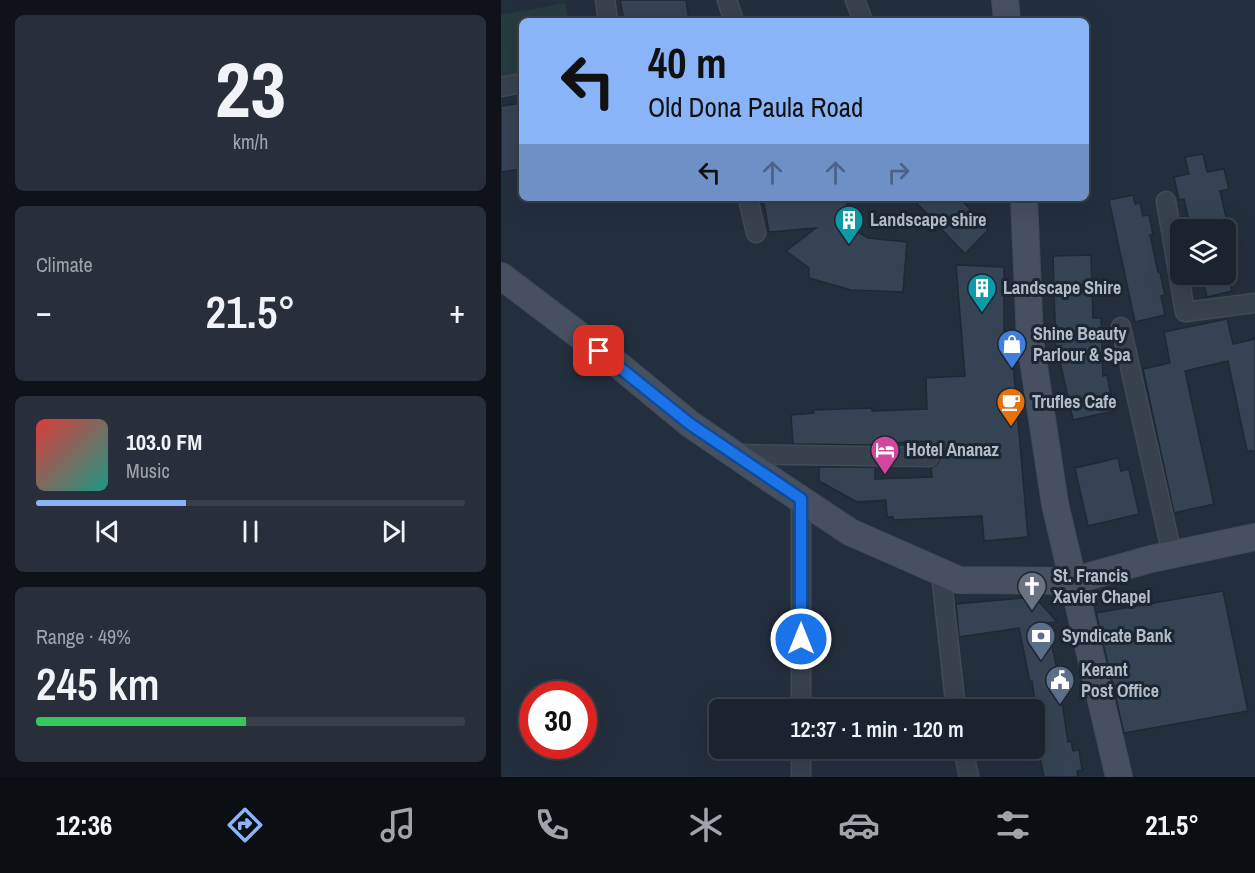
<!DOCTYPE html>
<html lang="en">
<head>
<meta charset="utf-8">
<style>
	:root { --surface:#1b232e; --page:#282f3a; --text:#f1f3f6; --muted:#a0a4aa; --line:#39404a; --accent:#8ab4f8 }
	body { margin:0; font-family:"Archivo Narrow",sans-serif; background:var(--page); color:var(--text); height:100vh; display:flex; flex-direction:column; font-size:22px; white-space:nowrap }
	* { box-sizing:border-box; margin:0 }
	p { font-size:20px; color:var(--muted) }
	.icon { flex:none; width:33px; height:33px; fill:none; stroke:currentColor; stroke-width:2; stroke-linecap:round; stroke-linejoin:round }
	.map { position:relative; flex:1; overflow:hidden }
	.panel { display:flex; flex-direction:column; gap:15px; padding:15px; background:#0f1319; width:501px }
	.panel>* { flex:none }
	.guide { position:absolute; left:18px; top:18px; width:570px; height:183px; border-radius:9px; box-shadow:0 6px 24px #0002,0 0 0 2px var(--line); background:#8ab4f8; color:#111; overflow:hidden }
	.tools { position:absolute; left:669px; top:219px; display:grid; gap:12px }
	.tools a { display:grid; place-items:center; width:66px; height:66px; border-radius:9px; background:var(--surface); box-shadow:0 6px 24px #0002,0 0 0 2px var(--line); font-size:30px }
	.speed { position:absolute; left:18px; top:681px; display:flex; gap:12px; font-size:30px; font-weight:700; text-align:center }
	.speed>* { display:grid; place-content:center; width:78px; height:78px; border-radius:50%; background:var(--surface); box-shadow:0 6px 24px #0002,0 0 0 2px var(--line); line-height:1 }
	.speed .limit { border:9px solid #d22; background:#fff; color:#111 }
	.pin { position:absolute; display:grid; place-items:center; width:51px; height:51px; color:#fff; margin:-26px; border-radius:12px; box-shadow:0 3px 9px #0006 }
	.me { position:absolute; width:66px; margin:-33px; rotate:0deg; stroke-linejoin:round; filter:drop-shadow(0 0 4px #0008) }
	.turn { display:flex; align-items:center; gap:21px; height:126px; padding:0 30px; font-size:27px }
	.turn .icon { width:78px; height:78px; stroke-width:2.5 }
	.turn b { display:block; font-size:42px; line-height:51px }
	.lanes { display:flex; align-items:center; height:57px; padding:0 30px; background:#0003; justify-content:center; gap:30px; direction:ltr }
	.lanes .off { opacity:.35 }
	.big { font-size:45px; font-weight:600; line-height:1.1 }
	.panel .card { flex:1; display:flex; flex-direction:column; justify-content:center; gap:9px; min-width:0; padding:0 21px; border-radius:9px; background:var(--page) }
	.panel .dial { align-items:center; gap:0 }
	.dial b { font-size:78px; line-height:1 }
	.song { display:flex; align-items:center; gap:18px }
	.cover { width:72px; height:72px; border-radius:9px; background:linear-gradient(135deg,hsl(0 70% 55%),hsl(170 70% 35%)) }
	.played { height:6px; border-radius:3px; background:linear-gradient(90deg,var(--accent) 35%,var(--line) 35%) }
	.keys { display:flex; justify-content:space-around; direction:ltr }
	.heat { display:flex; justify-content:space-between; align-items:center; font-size:33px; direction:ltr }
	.charge { height:9px; border-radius:4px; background:linear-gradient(90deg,#34c759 49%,var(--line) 0) }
	.trip { position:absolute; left:208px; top:699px; width:336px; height:60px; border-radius:9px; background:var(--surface); box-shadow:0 6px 24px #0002,0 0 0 2px var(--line); font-weight:600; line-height:60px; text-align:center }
	.tabs { display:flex; height:96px; justify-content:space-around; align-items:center; background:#0b0e12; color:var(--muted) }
	.tabs .icon { width:42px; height:42px }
	.tabs .selected { color:var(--accent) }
	.tabs b { font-size:27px; color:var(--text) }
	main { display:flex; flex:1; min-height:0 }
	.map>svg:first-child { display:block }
</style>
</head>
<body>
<main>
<section class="panel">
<div class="card dial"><b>23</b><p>km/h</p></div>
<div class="card"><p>Climate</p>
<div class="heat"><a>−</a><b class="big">21.5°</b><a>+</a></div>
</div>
<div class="card">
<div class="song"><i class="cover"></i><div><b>103.0 FM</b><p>Music</p></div></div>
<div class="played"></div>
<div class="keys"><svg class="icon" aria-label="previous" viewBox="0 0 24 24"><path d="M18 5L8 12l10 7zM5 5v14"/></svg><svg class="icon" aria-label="pause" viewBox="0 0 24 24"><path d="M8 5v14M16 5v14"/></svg><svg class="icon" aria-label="next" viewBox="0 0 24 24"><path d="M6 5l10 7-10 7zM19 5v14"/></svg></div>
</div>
<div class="card"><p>Range · 49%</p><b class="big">245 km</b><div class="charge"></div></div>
</section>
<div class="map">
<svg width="754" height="777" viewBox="0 0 754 777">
	<rect width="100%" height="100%" fill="#242f3e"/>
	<polygon fill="#263c3f" points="64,3 68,21 21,21 21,73 0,77 0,15"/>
	<g fill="#364354" stroke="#1f2835" stroke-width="1.5">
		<polygon points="119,0 185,0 188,21 123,21"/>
		<polygon points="21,103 21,169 0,172 0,106"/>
		<polygon points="702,154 706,172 723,169 728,189 719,191 728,230 690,230 683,199 678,200 673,177 688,174 684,157"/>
		<polygon points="632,195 634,204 639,203 642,216 648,215 652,235 649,235 657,272 659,272 664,295 660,296 664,315 634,322 608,200"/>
		<polygon points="262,198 346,198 344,224 367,238 406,242 402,292 350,290 308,278 308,268 285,251 315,228 268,232"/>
		<polygon points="411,198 459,198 487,230 464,254"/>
		<polygon points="590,255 592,318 600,318 602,376 606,375 613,411 572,420 557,352 555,352 552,256"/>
		<polygon points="455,265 503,267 503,351 511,351 527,537 483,541 481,516 392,520 392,517 386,517 385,500 356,502 318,481 318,467 374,467 374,479 431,477 430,468 437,463 439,457 437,451 434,448 430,446 429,441 372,444 372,445 292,444 290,415 313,413 312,410 371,408 371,411 426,409 425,378 464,376"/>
		<polygon points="700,274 727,274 731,291 706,297"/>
		<polygon points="726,319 732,344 754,339 754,451 746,451 727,361 684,371 713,504 673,513 642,369 669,363 663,332"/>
		<polygon points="617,458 620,471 628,469 638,514 587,526 574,468"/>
		<polygon points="722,591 747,711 623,733 595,613"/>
		<polygon points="534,597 556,622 546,623 556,669 567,742 570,741 572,751 578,750 581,770 576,771 577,777 543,777 537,748 540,747 531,681 529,682 518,628 458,637 455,604"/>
	</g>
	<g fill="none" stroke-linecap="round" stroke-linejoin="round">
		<g stroke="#414a57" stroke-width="21">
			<g id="street">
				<polyline points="104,0 107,21"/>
				<polyline points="226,0 233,21"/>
				<polyline points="354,0 362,21"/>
				<polyline points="0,87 21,83"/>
				<polyline points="247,198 255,233"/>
				<polyline points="665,201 684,312 754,303"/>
				<polyline points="620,327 671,554"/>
				<polyline points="232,454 428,457"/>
				<polyline points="440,573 455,710"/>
				<polyline points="300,710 300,499"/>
				<polyline points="462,748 468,777"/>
				<polyline points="300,777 300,748"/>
			</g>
		</g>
		<g stroke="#414a57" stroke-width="28">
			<g id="secondary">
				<polyline points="504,0 506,21"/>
				<polyline points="523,198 529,340 554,504 618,777"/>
				<polyline points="0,276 115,363 189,424 265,476 349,532 458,580 571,581 650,559 754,537"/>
			</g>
		</g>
		<use href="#street" stroke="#38414e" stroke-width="18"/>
		<use href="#secondary" stroke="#465061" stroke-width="26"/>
	</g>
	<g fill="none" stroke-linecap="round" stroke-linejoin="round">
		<g stroke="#114b97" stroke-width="15">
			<polyline id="route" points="98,351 189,424 300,499 300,639"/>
		</g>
		<use href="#route" stroke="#1a73e8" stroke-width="10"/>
	</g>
	<defs>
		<g id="building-pin" transform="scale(1.5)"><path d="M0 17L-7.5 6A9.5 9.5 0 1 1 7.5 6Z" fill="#0f9aa8" stroke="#1d2633"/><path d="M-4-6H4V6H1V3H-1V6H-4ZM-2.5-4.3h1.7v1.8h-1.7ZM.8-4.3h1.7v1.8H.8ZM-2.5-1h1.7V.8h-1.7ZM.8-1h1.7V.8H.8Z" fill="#fff"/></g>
		<g id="shop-pin" transform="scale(1.5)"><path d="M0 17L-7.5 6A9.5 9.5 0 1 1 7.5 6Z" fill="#3f7fe0" stroke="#1d2633"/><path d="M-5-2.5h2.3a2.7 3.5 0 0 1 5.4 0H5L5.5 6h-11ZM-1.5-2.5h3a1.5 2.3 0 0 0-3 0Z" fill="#fff"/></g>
		<g id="cafe-pin" transform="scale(1.5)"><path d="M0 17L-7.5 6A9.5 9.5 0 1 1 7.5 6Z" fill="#e8710a" stroke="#1d2633"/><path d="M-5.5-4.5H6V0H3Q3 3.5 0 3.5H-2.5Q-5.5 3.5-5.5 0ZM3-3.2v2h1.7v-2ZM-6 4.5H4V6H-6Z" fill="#fff"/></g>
		<g id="hotel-pin" transform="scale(1.5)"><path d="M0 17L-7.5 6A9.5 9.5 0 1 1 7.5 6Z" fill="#d1479c" stroke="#1d2633"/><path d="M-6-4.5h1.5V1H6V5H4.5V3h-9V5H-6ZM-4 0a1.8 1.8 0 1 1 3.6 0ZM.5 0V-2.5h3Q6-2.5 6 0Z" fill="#fff"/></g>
		<g id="church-pin" transform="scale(1.5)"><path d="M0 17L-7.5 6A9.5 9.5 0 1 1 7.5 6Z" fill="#6b7280" stroke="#1d2633"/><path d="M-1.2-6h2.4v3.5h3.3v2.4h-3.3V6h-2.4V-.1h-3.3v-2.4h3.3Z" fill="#fff"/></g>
		<g id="bank-pin" transform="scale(1.5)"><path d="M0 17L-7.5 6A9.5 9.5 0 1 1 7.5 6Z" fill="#5c6f8a" stroke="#1d2633"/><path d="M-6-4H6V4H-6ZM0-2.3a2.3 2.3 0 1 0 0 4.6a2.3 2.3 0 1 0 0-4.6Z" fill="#fff"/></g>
		<g id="civic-pin" transform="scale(1.5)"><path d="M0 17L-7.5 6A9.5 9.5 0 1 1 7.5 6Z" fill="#5c6f8a" stroke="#1d2633"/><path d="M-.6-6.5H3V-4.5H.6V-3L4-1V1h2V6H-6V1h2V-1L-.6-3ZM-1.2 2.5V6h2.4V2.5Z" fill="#fff"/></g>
	</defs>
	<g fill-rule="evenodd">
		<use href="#building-pin" x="348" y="220"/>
		<use href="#building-pin" x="481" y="288"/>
		<use href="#shop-pin" x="511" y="344"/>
		<use href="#cafe-pin" x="510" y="402"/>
		<use href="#hotel-pin" x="384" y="450"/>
		<use href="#church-pin" x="531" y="586"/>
		<use href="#bank-pin" x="540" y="636"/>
		<use href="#civic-pin" x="559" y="680"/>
	</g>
	<g text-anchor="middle" stroke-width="6" stroke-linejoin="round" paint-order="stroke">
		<g font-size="18" font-weight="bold" fill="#b4bcc9" stroke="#1d2633" text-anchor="start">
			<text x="369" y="226">Landscape shire</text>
			<text x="502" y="294">Landscape Shire</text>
			<text x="532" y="340">Shine Beauty<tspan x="532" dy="21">Parlour &amp; Spa</tspan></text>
			<text x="531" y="408">Trufles Cafe</text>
			<text x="405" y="456">Hotel Ananaz</text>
			<text x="552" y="582">St. Francis<tspan x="552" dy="21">Xavier Chapel</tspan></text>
			<text x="561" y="642">Syndicate Bank</text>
			<text x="580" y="676">Kerant<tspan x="580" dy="21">Post Office</tspan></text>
		</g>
	</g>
</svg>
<div class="tools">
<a><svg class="icon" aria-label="layers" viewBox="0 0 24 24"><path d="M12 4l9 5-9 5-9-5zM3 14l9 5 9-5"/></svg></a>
</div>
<div class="speed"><div class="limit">30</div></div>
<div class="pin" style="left:98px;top:351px;background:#d93025"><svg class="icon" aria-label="arrive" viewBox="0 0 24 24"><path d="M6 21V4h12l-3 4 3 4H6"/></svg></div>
<svg class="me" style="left:300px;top:639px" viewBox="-20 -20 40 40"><circle r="17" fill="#1a73e8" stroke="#fff" stroke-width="3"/><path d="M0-11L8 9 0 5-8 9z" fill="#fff"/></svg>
<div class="trip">12:37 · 1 min · 120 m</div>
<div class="guide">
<div class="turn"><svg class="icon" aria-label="left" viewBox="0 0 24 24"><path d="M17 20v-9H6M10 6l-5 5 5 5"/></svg><div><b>40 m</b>Old Dona Paula Road</div></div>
<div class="lanes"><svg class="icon" aria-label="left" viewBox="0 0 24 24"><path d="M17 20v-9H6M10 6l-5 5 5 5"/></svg><svg class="icon off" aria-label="ahead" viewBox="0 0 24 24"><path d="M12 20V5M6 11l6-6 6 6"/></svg><svg class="icon off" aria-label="ahead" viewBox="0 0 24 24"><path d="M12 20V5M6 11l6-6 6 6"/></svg><svg class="icon off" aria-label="right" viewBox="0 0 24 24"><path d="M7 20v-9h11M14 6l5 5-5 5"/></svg></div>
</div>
</div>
</main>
<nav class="tabs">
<b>12:36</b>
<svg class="icon selected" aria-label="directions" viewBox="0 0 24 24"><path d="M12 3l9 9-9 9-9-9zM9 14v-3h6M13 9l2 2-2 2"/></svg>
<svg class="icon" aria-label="music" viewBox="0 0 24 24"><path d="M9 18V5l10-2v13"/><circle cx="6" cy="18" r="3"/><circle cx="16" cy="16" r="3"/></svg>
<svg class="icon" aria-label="phone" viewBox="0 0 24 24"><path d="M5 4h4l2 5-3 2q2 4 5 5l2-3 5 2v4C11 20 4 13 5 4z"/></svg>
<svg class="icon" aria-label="climate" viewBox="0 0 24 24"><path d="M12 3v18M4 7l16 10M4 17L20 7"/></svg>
<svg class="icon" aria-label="car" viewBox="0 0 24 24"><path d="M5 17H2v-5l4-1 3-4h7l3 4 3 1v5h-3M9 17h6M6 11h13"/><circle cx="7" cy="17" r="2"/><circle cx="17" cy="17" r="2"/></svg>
<svg class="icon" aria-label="filters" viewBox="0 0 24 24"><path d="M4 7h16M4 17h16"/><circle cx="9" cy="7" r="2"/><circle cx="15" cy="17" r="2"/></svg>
<b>21.5°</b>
</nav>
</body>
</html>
